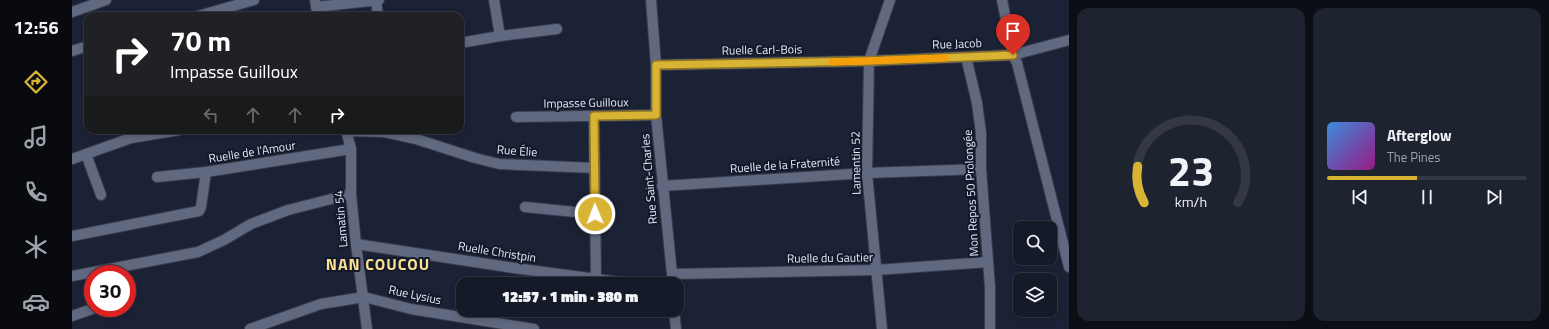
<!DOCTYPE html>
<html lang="en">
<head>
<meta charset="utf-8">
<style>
	:root { --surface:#151a28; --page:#1e2330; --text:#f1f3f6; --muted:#9da1a8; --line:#343845; --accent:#d9b334 }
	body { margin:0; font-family:"Titillium Web",sans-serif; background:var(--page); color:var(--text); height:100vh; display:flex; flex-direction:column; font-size:15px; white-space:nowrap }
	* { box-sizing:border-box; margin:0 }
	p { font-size:13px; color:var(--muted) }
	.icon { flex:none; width:22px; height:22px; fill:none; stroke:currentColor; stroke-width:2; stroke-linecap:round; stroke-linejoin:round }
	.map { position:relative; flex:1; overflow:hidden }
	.drawer { display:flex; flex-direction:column; gap:8px; padding:8px; background:#0c0e16; width:480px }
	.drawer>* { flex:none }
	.banner { position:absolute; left:12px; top:12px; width:380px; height:122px; border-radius:12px; box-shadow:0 2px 6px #0003,0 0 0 1px var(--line); background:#202124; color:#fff; overflow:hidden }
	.tools { position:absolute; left:941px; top:221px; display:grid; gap:8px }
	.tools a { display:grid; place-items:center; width:44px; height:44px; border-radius:8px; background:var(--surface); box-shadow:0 2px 6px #0003,0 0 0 1px var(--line); font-size:20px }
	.speed { position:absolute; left:12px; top:265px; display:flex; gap:8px; font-size:20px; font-weight:700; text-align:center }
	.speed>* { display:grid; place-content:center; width:52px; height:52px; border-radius:50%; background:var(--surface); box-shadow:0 2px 6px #0003,0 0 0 1px var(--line); line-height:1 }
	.speed .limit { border:6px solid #d22; background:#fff; color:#111 }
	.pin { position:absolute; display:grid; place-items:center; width:34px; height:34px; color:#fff; margin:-41px -17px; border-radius:50% 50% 50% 0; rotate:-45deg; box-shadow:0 0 4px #0007 }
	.pin .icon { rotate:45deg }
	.me { position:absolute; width:44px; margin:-22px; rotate:359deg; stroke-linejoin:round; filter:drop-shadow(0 0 3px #0008) }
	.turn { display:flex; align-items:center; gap:14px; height:84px; padding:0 20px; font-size:18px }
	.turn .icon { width:52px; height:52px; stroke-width:2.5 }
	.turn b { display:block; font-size:28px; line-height:34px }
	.lanes { display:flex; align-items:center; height:38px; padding:0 20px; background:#0003; justify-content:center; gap:20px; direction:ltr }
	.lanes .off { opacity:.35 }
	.drawer .widget { flex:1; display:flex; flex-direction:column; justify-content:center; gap:6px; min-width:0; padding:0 14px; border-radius:12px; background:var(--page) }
	.drawer .dial { align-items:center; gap:0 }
	.dial svg { height:104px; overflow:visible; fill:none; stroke:var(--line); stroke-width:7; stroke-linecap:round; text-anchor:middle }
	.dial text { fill:var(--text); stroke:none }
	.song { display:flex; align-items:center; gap:12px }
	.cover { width:48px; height:48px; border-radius:6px; background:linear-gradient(135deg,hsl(210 70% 55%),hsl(310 70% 35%)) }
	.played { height:4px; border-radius:2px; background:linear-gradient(90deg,var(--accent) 45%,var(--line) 45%) }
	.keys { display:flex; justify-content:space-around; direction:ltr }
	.drawer .tiles { flex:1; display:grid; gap:8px; grid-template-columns:repeat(2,1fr) }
	.trip { position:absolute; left:384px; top:277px; width:228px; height:40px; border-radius:12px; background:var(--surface); box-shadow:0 2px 6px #0003,0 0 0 1px var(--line); font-weight:800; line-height:40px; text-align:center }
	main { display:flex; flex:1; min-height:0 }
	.tabs { display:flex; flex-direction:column; width:72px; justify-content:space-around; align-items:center; background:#080a10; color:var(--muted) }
	.tabs .icon { width:28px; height:28px }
	.tabs .active { color:var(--accent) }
	.tabs b { font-size:18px; color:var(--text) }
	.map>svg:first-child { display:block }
</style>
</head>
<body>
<main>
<nav class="tabs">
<b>12:56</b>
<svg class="icon active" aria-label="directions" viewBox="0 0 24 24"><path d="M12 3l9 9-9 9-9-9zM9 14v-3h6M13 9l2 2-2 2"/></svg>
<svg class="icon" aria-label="music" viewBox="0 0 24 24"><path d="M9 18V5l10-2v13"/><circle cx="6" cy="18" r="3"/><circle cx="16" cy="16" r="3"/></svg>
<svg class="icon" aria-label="phone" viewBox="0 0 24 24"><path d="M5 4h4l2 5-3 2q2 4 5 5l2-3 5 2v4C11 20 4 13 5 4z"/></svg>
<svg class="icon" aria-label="climate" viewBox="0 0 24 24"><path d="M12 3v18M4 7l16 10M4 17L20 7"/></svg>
<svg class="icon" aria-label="car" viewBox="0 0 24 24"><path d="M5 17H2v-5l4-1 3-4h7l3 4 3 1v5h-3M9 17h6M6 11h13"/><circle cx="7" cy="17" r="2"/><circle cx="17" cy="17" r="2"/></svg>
</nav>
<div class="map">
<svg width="997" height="329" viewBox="0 0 997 329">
	<rect width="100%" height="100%" fill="#1c2235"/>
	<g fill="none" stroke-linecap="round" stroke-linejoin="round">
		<g stroke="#383c4c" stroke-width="12">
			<g id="minor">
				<polyline points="243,0 246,16"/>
				<polyline points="304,0 306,16"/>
				<polyline points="422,0 428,36"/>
				<polyline points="579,0 584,65 584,115 601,284"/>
				<polyline points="930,0 941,55 945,63 997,267"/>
				<polyline points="244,7 307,0"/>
				<polyline points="0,12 34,0"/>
				<polyline points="126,16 182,0"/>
				<polyline points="388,43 428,36 485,29"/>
				<polyline points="0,51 16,46"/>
				<polyline points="894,57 905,103 909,133 909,169 918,287 918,329"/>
				<polyline points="584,65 797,61 941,55 997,40"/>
				<polyline points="444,117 584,115"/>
				<polyline points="522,117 524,279"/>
				<polyline points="274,130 279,149 279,194 284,244 295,329"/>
				<polyline points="274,131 312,132 344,139 403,158 427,164 523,168"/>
				<polyline points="14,154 29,195"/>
				<polyline points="0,159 59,138 108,130"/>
				<polyline points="85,177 134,172"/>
				<polyline points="590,186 795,173 909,169"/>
				<polyline points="453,207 523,214"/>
				<polyline points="0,236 127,211 129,207 134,172 279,149"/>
				<polyline points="284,244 442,268 562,284"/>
				<polyline points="600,274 804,270 916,262"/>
				<polyline points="0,276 126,252 152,240 179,224 216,210 279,194"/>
				<polyline points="602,310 604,329"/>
				<polyline points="0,316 23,308"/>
				<polyline points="178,329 249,304 292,297 339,309 462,329"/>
				<polyline points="810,329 795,173 797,61 818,0"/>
			</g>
		</g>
		<use href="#minor" stroke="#616980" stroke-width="10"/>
	</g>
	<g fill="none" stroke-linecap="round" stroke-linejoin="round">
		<g stroke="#8d7422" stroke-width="10">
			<polyline id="route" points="523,214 522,116 584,115 584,65 797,61 941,55"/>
		</g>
		<use href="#route" stroke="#d9b334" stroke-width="7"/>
		<polyline stroke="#f59e0b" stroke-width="7" points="760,62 873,58"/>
	</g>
	<g text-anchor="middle" stroke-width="4" stroke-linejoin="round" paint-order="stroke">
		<g font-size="12" fill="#e5e9f7" stroke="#13182b">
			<text transform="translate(885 44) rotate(-2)" y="4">Rue Jacob</text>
			<text transform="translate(690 50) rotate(-1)" y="4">Ruelle Carl-Bois</text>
			<text transform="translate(514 103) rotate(-1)" y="4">Impasse Guilloux</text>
			<text transform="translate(445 151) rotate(4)" y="4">Rue Élie</text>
			<text transform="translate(180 152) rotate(-9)" y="4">Ruelle de l'Amour</text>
			<text transform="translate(784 163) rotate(-91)" y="4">Lamentin 52</text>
			<text transform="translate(713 165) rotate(-4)" y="4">Ruelle de la Fraternité</text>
			<text transform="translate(577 179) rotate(-95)" y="4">Rue Saint-Charles</text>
			<text transform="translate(899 193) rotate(-93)" y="4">Mon Repos 50 Prolongée</text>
			<text transform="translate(269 219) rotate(-95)" y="4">Lamatin 54</text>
			<text transform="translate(425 252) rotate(9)" y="4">Ruelle Christpin</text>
			<text transform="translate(758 258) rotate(-1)" y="4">Ruelle du Gautier</text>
			<text transform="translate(343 295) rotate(12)" y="4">Rue Lysius</text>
		</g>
		<g font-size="16" font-weight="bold" letter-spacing="1" fill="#fae093" stroke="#13182b">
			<text x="306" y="270">NAN COUCOU</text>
		</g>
	</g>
</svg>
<div class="tools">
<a><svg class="icon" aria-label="search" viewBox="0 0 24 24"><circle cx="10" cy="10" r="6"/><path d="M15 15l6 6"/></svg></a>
<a><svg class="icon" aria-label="layers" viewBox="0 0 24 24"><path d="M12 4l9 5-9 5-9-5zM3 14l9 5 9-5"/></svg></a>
</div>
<div class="speed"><div class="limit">30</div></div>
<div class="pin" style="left:941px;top:55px;background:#d93025"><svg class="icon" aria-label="arrive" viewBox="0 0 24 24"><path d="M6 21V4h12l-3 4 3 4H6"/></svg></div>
<svg class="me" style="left:523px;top:214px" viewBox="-20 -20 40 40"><circle r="17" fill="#d9b334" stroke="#fff" stroke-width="3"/><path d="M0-11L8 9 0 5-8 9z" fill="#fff"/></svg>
<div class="trip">12:57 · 1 min · 380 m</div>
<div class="banner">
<div class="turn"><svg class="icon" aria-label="right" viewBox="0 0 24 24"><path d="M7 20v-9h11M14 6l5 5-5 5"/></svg><div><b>70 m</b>Impasse Guilloux</div></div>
<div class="lanes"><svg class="icon off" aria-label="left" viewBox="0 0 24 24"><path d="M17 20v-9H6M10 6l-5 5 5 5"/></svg><svg class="icon off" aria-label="ahead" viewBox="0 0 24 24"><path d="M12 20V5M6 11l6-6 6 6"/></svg><svg class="icon off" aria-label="ahead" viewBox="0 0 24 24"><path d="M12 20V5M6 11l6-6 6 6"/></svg><svg class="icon" aria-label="right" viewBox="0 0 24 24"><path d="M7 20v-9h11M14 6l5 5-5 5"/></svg></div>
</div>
</div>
<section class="drawer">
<div class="tiles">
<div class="widget dial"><svg viewBox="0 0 100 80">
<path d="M14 69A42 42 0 1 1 86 69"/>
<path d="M14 69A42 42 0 0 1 9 41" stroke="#d9b334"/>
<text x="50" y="56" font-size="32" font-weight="700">23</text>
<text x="50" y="72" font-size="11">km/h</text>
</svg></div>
<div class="widget">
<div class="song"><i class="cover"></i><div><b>Afterglow</b><p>The Pines</p></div></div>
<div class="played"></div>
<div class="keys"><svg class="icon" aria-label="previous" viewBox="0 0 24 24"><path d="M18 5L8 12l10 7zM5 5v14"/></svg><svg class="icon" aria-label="pause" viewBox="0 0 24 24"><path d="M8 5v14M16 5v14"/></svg><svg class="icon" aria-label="next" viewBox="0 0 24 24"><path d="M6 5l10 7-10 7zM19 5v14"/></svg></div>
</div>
</div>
</section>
</main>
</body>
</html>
